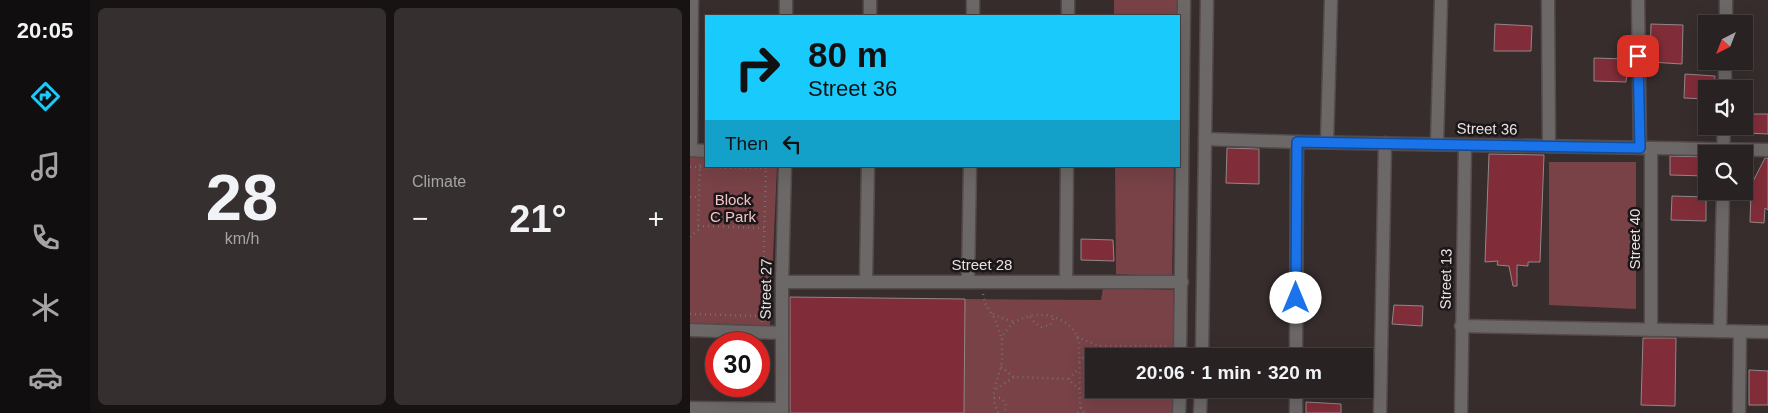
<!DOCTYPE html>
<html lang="en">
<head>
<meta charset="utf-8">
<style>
	:root { --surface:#292222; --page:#352f2f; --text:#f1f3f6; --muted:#a5a4a5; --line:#453f40; --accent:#19cafc }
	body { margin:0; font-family:Helvetica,sans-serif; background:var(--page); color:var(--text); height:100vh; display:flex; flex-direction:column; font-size:19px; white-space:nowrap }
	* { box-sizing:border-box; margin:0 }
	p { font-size:16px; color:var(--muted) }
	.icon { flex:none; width:28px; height:28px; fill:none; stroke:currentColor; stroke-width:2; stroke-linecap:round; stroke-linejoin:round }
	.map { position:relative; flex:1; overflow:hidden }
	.sheet { display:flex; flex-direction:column; gap:8px; padding:8px; background:#171313; width:600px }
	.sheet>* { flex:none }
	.top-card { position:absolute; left:15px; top:15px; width:475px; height:152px; border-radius:0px; box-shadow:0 5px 20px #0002,0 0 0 1px var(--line); background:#19cafc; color:#111; overflow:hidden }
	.needle { width:32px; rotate:222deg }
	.controls { position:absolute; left:1008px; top:15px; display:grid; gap:10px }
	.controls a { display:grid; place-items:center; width:55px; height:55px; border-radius:0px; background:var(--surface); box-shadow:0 5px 20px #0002,0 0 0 1px var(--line); font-size:25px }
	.speed { position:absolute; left:15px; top:332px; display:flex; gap:10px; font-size:25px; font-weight:700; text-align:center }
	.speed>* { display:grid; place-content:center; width:65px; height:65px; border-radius:50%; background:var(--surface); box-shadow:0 5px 20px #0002,0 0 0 1px var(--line); line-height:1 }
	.speed .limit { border:8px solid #d22; background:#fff; color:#111 }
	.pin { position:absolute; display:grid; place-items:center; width:42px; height:42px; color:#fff; margin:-21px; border-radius:10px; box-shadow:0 2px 8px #0006 }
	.me { position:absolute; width:55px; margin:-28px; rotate:0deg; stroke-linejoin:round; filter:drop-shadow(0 0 4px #0008) }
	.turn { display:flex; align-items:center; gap:18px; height:105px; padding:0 20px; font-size:22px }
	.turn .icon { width:65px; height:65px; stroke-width:2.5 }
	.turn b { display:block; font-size:35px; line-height:42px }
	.then { display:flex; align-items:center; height:48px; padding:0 20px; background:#0003; gap:10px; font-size:19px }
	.big { font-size:38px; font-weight:600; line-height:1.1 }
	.sheet .widget { flex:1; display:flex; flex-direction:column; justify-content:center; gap:8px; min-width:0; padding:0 18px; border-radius:8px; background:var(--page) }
	.sheet .dial { align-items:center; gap:0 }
	.dial b { font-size:65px; line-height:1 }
	.heat { display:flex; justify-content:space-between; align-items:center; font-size:28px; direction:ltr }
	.sheet .tiles { flex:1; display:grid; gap:8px; grid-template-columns:repeat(2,1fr) }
	.trip { position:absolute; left:395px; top:348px; width:288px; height:50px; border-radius:0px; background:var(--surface); box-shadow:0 5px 20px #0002,0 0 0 1px var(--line); font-weight:600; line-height:50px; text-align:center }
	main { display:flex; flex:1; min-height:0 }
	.dock { display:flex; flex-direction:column; width:90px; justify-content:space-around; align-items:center; background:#100e0e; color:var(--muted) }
	.dock .icon { width:35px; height:35px }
	.dock .active { color:var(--accent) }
	.dock b { font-size:22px; color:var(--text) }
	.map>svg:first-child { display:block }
</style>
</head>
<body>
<main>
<nav class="dock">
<b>20:05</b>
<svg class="icon active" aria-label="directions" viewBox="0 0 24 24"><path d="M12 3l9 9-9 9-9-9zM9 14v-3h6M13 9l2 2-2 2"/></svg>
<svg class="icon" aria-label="music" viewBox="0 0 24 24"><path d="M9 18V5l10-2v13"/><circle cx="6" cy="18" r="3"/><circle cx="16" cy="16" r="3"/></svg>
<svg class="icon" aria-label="phone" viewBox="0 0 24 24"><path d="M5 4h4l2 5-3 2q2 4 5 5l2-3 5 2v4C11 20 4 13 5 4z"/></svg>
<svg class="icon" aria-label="climate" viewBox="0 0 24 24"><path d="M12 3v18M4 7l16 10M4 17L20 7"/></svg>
<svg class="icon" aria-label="car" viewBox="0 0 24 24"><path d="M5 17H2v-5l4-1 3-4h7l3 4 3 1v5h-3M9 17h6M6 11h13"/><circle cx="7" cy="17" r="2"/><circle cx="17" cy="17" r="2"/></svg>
</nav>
<section class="sheet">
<div class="tiles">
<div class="widget dial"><b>28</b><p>km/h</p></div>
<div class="widget"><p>Climate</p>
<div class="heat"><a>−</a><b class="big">21°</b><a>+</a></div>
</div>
</div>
</section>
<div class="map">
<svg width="1078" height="413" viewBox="0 0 1078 413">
	<rect width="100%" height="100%" fill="#372d2d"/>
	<g fill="#784247">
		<rect x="424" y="0" width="63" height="16"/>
		<polygon points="0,156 16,156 16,166 87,166 80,324 79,327 0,325"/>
		<polygon points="859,162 946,162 946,309 859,305"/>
		<polygon points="425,166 484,166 482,277 426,274"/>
		<polygon points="413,288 483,290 483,356 404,356 404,389 482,389 482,413 274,413 275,299 411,300"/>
	</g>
	<g fill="#802d39" stroke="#938788">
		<polygon points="805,24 842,26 841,51 804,51"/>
		<polygon points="961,24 993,25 992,64 960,62"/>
		<polygon points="904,58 939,59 936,82 904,81"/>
		<polygon points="995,74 1025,76 1024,89 1016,89 1016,99 994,98"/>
		<polygon points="1055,114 1078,114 1078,134 1056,133"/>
		<polygon points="537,148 569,149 569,184 536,183"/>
		<polygon points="799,154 854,155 850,262 838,262 838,266 827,265 827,286 823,286 819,266 807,265 808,261 795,262"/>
		<polygon points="980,156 1016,157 1016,176 980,175"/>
		<polygon points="1075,158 1078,158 1078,210 1075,208 1074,223 1060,222 1061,192 1058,191"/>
		<polygon points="982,196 1016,197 1016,221 981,220"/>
		<polygon points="391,239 423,240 424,261 391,260"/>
		<polygon points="100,297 275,299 274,413 100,413"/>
		<polygon points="704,305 733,306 732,326 702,324"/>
		<polygon points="953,338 986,338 985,406 951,405"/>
		<polygon points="1059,370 1078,371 1078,405 1059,405"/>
		<polygon points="616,402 651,404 651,413 616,413"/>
	</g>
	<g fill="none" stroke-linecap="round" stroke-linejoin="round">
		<g stroke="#534a4a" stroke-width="15">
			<g id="minor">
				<polyline points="858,0 859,146"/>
				<polyline points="948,0 950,148"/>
				<polyline points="96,16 96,0"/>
				<polyline points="180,16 180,1"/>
				<polyline points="283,16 283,0"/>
				<polyline points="378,16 378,0"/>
				<polyline points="1036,24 1036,0"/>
				<polyline points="1035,89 1035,61"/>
				<polyline points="637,142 641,0"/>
				<polyline points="747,143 751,0"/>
				<polyline points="961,148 961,330"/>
				<polyline points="0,150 16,151"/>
				<polyline points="1,150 2,0"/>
				<polyline points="1033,154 1034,126"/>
				<polyline points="176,281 178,166"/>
				<polyline points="92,282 492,282"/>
				<polyline points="278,282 280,166"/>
				<polyline points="376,282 377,166"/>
				<polyline points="771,326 1078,332"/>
				<polyline points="0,330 92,333"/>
				<polyline points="1030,331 1033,191"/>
				<polyline points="606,356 607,142"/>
				<polyline points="0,408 92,409"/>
				<polyline points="92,413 92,282 95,166"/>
				<polyline points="606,413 606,389"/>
				<polyline points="690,413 695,143"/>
				<polyline points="1049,413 1050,332"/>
			</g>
		</g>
		<g stroke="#534a4a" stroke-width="15">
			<g id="tertiary">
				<polyline points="515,139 607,142 1078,150"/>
				<polyline points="490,356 494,0"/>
				<polyline points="512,356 517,0"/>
				<polyline points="489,413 490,389"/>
				<polyline points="510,413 511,389"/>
				<polyline points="771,413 775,145"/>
			</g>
		</g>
		<g stroke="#776e6e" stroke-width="2.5" stroke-dasharray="1 4" stroke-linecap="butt">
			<polyline points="0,167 76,168"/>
			<polyline points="0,197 9,197"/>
			<polyline points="8,226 74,228"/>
			<polyline points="0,237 8,230 10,162"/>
			<polyline points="293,294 295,303 305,319 312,340"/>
			<polyline points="0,314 72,316"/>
			<polyline points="303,314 314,319 326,322"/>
			<polyline points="340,317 345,323 352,327 360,325 364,317"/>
			<polyline points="72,322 76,166"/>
			<polyline points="387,337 409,346 479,346"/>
			<polyline points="389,362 400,350 407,346"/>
			<polyline points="311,367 324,377"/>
			<polyline points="379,379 388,369"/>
			<polyline points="306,389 324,377 378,379 390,390"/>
			<polyline points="304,398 311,398 315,402 316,409 313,413"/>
			<path d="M308,413c-2,-5 -4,-10 -4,-15 -1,-13 7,-25 8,-38 1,-8 -2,-19 2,-26 16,-28 65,-25 75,7l1,64 4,8"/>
			<polyline points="388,413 391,407"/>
		</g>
		<use href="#minor" stroke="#6d6868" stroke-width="12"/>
		<use href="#tertiary" stroke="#6d6868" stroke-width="12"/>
	</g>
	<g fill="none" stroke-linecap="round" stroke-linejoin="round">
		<g stroke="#114b97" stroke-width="12">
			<polyline id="route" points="606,298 607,142 950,148 948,56"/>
		</g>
		<use href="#route" stroke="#1a73e8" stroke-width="9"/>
	</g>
	<g text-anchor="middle" stroke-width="5" stroke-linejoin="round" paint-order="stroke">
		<g font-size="15" fill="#e9e2e3" stroke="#1b1617">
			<text transform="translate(797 129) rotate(1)" y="5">Street 36</text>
			<text transform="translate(945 239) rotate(-90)" y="5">Street 40</text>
			<text x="292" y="270">Street 28</text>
			<text transform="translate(756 279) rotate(-89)" y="5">Street 13</text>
			<text transform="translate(76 289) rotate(-89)" y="5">Street 27</text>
		</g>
		<g font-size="15" fill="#f5c3c5" stroke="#1b1617">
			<text x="43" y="205">Block<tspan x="43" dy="17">C Park</tspan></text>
		</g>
	</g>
</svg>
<div class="controls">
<a><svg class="needle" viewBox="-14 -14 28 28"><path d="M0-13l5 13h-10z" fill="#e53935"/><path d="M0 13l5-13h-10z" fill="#a5a4a5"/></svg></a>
<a><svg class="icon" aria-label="sound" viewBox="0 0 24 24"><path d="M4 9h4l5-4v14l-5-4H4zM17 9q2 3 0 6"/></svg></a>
<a><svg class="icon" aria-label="search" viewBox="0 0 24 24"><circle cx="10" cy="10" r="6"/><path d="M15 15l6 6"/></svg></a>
</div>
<div class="speed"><div class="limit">30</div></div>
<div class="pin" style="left:948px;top:56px;background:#d93025"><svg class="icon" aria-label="arrive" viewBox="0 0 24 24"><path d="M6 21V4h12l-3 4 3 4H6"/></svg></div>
<svg class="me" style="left:606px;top:298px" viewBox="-20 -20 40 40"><circle r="19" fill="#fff"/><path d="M0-13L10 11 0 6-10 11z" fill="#1a73e8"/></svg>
<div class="trip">20:06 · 1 min · 320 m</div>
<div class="top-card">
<div class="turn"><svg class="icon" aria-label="right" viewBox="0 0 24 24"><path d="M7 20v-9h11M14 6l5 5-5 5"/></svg><div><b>80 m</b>Street 36</div></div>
<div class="then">Then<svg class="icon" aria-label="left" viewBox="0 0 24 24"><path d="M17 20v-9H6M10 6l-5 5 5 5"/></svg></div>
</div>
</div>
</main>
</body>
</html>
